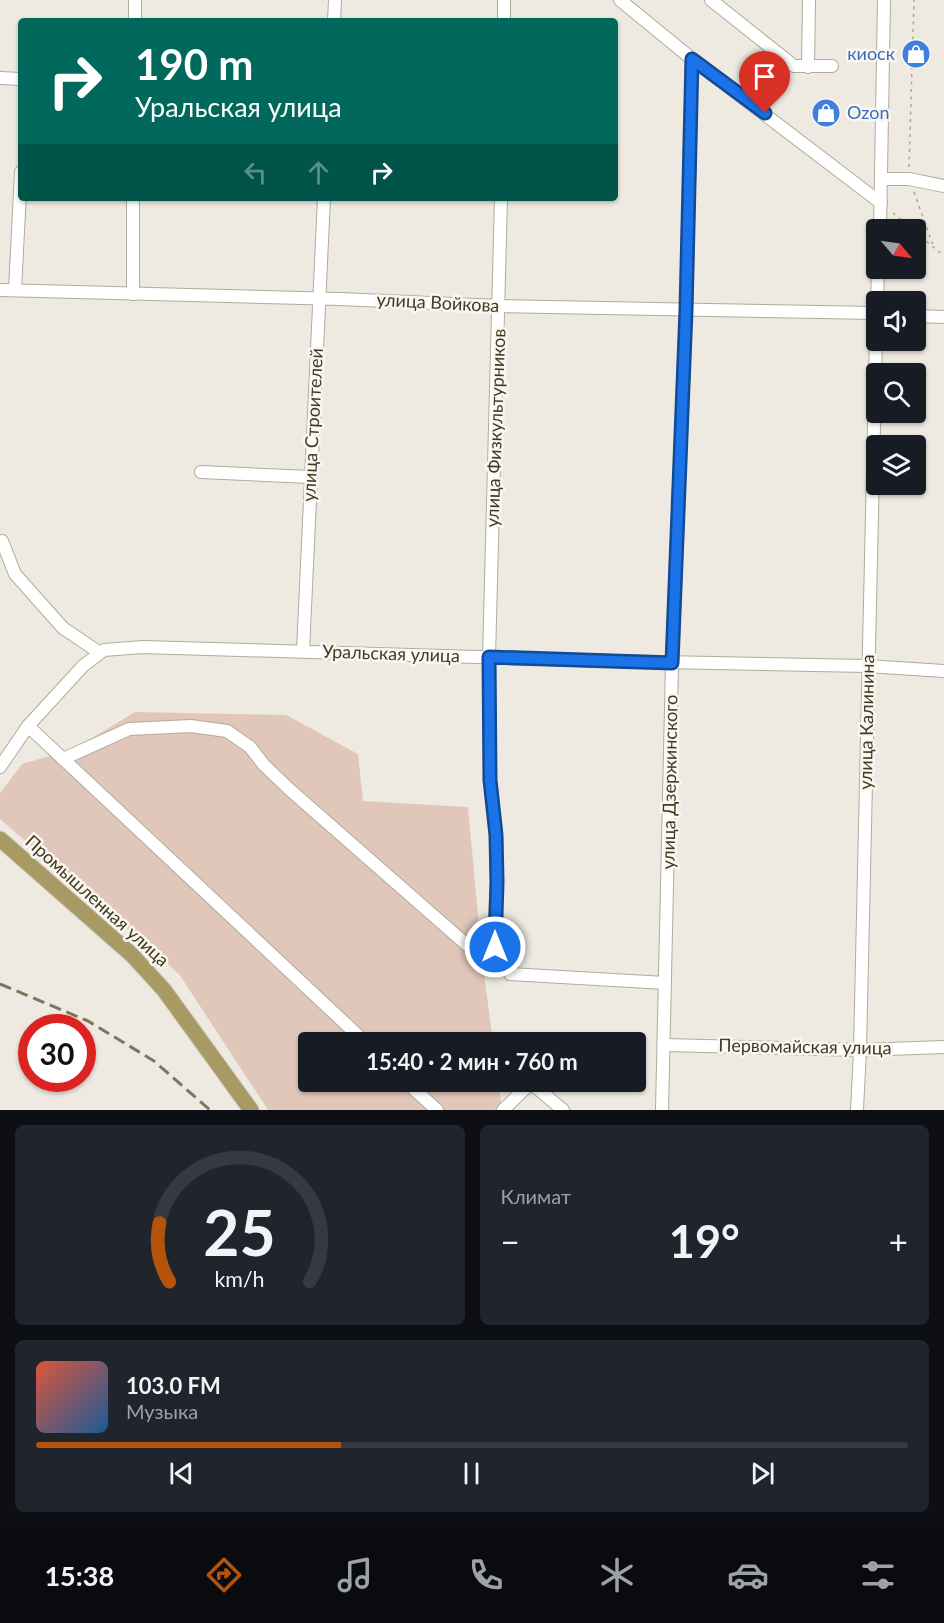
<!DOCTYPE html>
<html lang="ru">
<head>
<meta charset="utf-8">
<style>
	:root { --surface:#171b24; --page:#20242c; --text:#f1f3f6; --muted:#9ea1a6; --line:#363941; --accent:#b45309 }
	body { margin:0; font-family:Lato,sans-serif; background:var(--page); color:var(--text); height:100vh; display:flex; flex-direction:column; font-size:22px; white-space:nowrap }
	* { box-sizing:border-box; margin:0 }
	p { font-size:20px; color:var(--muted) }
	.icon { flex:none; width:33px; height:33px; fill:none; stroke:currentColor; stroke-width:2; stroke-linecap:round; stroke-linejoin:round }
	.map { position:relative; height:1110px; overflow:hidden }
	.sheet { display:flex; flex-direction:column; gap:15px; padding:15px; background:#0d0f14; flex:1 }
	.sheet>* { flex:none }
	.hud { position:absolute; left:18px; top:18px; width:600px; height:183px; border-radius:6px; box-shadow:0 2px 4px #0004; background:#00695c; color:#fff; overflow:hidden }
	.needle { width:39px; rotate:119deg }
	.buttons { position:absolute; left:866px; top:219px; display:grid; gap:12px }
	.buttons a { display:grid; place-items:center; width:60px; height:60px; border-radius:6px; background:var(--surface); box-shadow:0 2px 4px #0004; font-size:30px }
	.speed { position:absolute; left:18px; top:1014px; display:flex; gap:12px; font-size:30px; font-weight:700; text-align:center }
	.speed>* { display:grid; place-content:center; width:78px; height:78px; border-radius:50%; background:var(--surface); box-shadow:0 2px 4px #0004; line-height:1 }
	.speed .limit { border:9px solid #d22; background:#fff; color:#111 }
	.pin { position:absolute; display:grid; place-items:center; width:51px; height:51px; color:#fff; margin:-62px -26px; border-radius:50% 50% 50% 0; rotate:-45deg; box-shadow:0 0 6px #0007 }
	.pin .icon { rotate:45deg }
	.me { position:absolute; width:66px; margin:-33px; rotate:0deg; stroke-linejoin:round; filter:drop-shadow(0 0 4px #0008) }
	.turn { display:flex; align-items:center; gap:21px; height:126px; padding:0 18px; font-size:27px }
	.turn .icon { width:78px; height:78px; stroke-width:2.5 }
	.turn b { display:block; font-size:42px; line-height:51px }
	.lanes { display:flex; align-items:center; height:57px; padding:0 18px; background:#0003; justify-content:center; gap:30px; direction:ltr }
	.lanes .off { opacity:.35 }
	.big { font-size:45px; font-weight:700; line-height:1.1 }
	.sheet .tile { flex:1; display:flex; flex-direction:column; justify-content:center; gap:9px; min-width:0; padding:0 21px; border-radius:9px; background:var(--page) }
	.sheet .dial { align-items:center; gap:0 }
	.dial svg { height:156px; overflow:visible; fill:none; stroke:var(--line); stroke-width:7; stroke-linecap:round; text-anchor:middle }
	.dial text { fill:var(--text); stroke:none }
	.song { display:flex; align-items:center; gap:18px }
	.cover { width:72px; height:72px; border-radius:9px; background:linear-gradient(135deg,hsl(10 70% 55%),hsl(210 70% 35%)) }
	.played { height:6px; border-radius:3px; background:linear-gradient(90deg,var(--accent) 35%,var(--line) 35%) }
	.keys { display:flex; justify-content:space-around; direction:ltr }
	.heat { display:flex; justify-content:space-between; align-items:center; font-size:33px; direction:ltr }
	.sheet .tiles { flex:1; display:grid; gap:15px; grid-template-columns:1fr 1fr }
	.tile:last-child { grid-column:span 2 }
	.trip { position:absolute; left:298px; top:1032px; width:348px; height:60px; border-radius:6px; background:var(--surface); box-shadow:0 2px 4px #0004; font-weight:700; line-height:60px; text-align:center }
	.menu { display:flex; height:96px; justify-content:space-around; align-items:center; background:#090b0e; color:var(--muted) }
	.menu .icon { width:42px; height:42px }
	.menu .selected { color:var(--accent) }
	.menu b { font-size:27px; color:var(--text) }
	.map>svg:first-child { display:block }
</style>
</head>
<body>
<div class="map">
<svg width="944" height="1110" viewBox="0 0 944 1110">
	<rect width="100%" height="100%" fill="#eeeae2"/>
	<polygon fill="#e1c7b9" points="135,712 286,715 358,754 363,801 468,807 482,959 493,1042 309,1042 309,1082 499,1082 501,1103 495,1110 268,1110 179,974 0,819 0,793 22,764 74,749"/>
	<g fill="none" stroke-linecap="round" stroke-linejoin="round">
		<g stroke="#b0ab9c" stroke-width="14">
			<g id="minor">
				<polyline points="620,0 692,59 881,203"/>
				<polyline points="711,0 794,66 832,66"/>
				<polyline points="135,21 135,0"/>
				<polyline points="334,21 335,0"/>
				<polyline points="504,21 504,0"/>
				<polyline points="808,67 809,0"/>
				<polyline points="0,78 21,79"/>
				<polyline points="882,179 909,179 944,186"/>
				<polyline points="880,230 884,0"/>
				<polyline points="0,290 340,299 500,306 876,313"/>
				<polyline points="15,290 21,172"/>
				<polyline points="133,294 133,198"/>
				<polyline points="877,302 878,268"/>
				<polyline points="915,316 944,317"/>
				<polyline points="201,472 310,477"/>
				<polyline points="2,541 15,574 63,628 100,653"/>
				<polyline points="303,651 324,198"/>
				<polyline points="28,726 365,1042"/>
				<polyline points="63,759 129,729 191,726 227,731 250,747 264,765 289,789 475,952"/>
				<polyline points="0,767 28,726 83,666 104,650 143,647 612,661 867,666 944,671"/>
				<polyline points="496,961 494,933 497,882 496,835 490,780 489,657 501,198"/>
				<polyline points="510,974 665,983"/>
				<polyline points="540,1039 540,1042"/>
				<polyline points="665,1045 860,1050 944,1047"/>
				<polyline points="406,1082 437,1110"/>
				<polyline points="503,1110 531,1083 563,1110"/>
				<polyline points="662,1110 672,663 686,310 692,59"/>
				<polyline points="857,1110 860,1050 876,335"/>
			</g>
		</g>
		<g stroke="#cac8c1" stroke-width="17">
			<polyline id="major" points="0,839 132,955 164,990 251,1110"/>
		</g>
		<g stroke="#b4a880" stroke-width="1.5" stroke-dasharray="3 4.5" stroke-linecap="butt">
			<polyline points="770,104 788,75"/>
			<polyline points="909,167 914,0"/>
			<polyline points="914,192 934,248"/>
			<polyline points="893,213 913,230"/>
			<polyline points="915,232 944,256"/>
		</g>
		<use href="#minor" stroke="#fff" stroke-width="12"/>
		<use href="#major" stroke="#a79b63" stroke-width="15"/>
		<polyline stroke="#7c765b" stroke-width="3" stroke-dasharray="12 6" stroke-linecap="butt" points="0,984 88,1021 154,1061 210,1110"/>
	</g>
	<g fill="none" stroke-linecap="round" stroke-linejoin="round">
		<g stroke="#114b97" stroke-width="15">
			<polyline id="route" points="495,947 497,882 496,835 490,780 489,657 672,663 686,310 692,59 765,113"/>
		</g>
		<use href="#route" stroke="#1a73e8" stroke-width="10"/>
	</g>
	<defs>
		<g id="shop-disc" transform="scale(1.5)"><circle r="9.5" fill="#3f7fe0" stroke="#faf7f3"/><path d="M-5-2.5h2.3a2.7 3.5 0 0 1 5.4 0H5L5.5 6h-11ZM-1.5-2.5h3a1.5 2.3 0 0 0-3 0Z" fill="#fff"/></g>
	</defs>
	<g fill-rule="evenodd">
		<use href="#shop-disc" x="916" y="54"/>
		<use href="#shop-disc" x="826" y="113"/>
	</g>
	<g text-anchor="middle" stroke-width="5" stroke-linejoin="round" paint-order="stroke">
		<g font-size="18" fill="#366cbe" stroke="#faf7f3" text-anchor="end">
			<text x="895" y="60">киоск</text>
			<text x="847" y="119" text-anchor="start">Ozon</text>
		</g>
		<g font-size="18" fill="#413b20" stroke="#faf7f3">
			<text transform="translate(438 303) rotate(3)" y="6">улица Войкова</text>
			<text transform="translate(313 425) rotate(-87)" y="6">улица Строителей</text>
			<text transform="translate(496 428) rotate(-88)" y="6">улица Физкультурников</text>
			<text transform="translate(391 654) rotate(2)" y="6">Уральская улица</text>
			<text transform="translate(867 722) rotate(-89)" y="6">улица Калинина</text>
			<text transform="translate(670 782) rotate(-89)" y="6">улица Дзержинского</text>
			<text transform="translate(97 901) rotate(42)" y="6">Промышленная улица</text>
			<text transform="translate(805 1047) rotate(1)" y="6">Первомайская улица</text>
		</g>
	</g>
</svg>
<div class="buttons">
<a><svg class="needle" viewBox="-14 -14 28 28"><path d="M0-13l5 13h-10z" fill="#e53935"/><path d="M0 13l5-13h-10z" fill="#9ea1a6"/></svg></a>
<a><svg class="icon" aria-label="sound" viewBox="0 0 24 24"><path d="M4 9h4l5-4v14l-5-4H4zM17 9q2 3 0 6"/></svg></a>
<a><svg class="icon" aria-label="search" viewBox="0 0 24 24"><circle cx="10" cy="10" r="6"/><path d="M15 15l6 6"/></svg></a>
<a><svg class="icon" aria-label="layers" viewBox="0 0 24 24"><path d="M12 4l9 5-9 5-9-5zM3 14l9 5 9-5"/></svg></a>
</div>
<div class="speed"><div class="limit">30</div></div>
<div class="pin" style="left:765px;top:113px;background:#d93025"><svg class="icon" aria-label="arrive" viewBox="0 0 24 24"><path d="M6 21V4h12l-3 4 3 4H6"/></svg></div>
<svg class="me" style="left:495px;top:947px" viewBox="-20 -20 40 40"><circle r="17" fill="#1a73e8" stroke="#fff" stroke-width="3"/><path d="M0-11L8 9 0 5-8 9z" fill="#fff"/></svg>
<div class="trip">15:40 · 2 мин · 760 m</div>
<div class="hud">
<div class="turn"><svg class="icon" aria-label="right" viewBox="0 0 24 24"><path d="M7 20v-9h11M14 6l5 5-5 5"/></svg><div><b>190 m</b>Уральская улица</div></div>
<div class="lanes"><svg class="icon off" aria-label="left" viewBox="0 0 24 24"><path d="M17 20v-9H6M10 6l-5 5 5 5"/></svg><svg class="icon off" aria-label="ahead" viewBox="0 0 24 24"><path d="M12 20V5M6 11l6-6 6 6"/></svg><svg class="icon" aria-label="right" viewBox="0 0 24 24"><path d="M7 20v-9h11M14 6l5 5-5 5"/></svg></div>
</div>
</div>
<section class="sheet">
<div class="tiles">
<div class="tile dial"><svg viewBox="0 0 100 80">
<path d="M14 69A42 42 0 1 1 86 69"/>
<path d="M14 69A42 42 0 0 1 9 39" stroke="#b45309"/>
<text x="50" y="56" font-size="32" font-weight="700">25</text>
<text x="50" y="72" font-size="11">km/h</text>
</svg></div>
<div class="tile"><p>Климат</p>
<div class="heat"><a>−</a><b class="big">19°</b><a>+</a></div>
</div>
<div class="tile">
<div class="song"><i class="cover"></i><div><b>103.0 FM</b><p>Музыка</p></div></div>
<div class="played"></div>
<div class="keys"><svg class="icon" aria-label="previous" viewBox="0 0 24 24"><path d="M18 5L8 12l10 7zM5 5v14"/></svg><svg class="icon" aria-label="pause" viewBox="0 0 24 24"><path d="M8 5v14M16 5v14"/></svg><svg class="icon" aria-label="next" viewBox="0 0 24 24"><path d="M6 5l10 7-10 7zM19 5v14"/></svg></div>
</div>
</div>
</section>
<nav class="menu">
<b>15:38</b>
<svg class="icon selected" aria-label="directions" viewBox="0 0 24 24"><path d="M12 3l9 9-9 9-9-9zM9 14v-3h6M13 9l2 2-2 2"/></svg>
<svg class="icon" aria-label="music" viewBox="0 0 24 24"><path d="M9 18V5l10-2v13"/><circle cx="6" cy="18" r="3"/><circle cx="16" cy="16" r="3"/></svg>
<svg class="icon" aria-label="phone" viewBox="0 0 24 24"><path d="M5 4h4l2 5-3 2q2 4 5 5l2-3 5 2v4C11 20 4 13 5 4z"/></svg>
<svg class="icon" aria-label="climate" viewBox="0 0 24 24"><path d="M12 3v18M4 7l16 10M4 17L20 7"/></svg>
<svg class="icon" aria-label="car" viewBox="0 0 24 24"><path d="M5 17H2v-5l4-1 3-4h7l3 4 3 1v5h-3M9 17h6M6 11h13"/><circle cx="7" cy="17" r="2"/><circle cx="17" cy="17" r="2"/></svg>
<svg class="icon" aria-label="filters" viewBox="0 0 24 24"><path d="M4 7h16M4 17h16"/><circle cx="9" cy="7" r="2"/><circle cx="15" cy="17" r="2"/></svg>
</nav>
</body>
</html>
